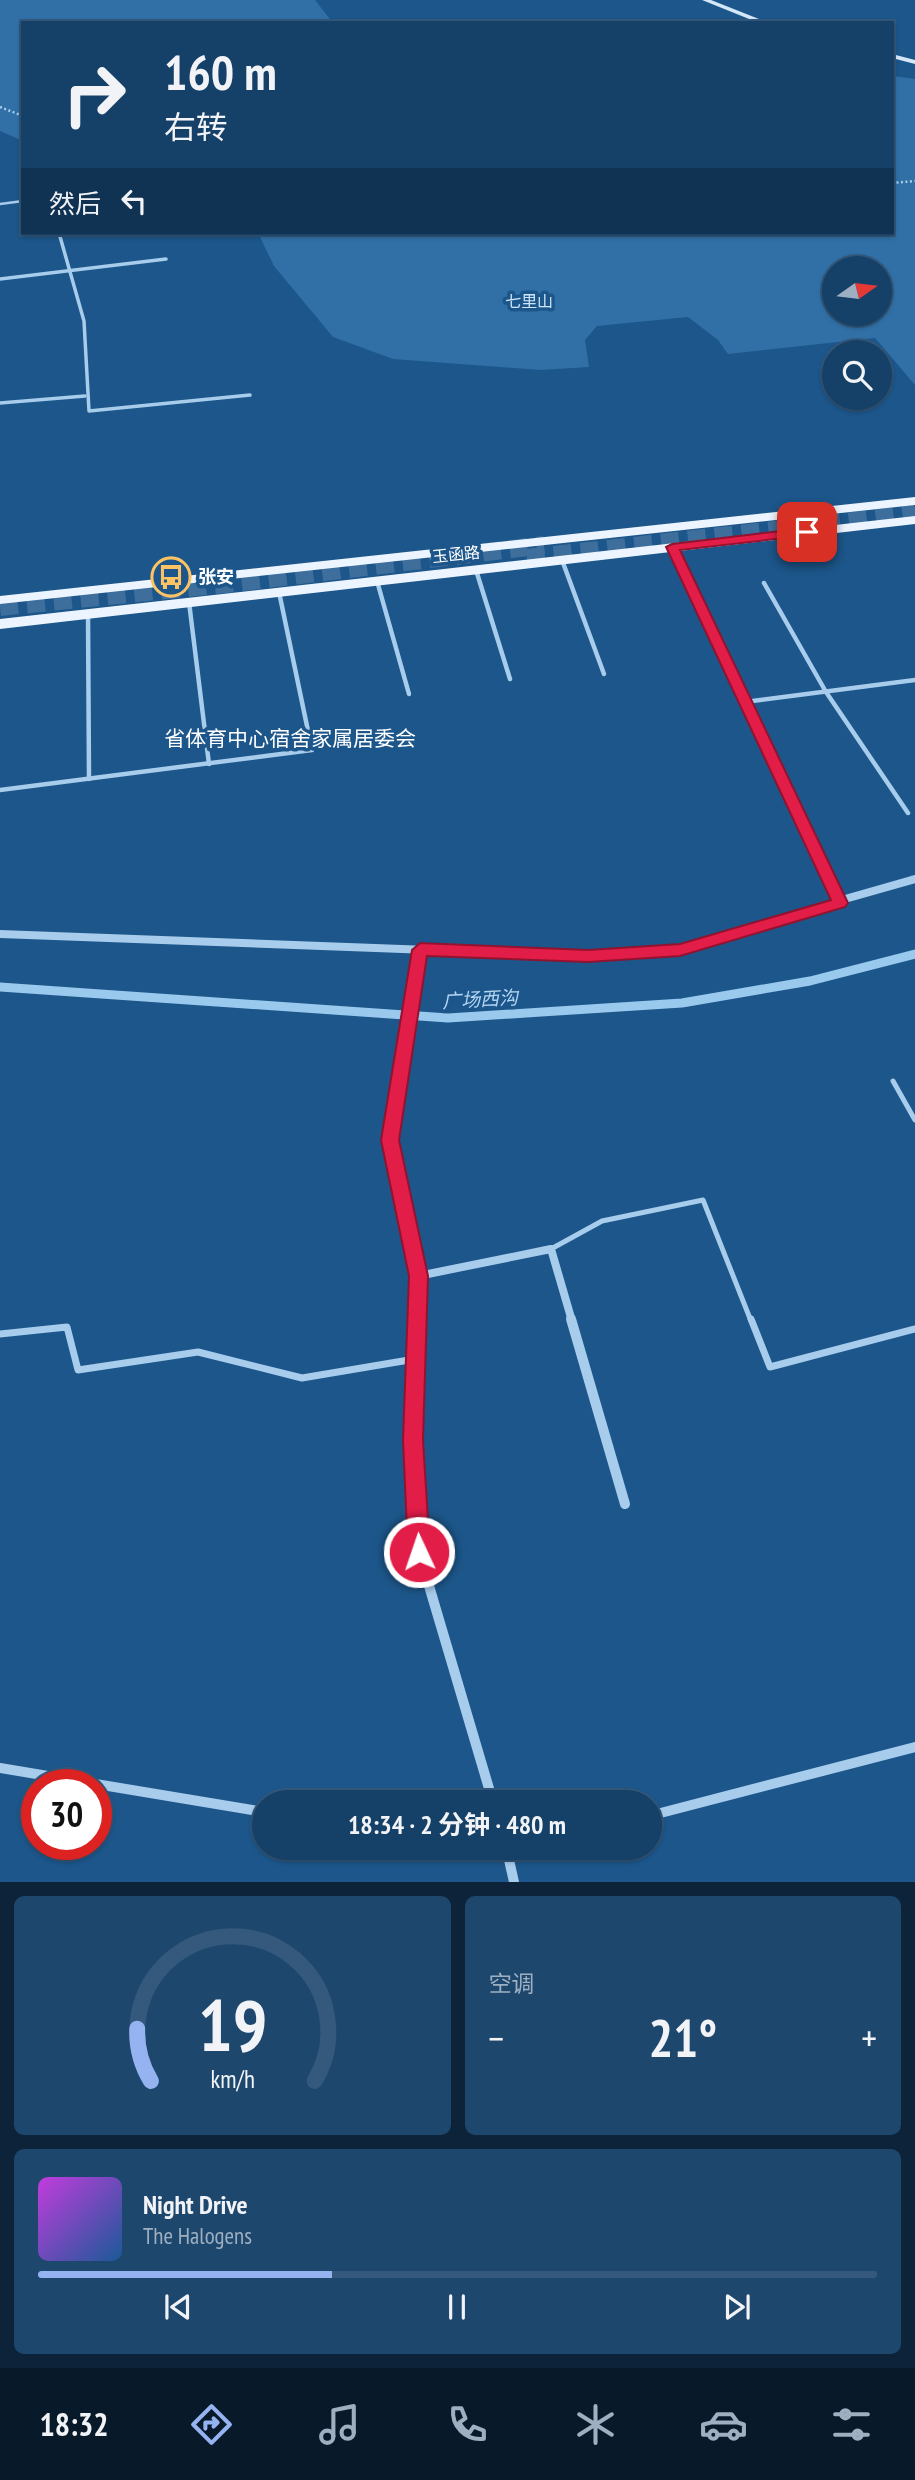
<!DOCTYPE html>
<html lang="zh">
<head>
<meta charset="utf-8">
<style>
	:root { --surface:#154068; --page:#1e476e; --text:#f1f3f6; --muted:#9dafc0; --line:#34597c; --accent:#95b2f1 }
	body { margin:0; font-family:"PT Sans Narrow","Noto Sans SC",sans-serif; background:var(--page); color:var(--text); height:100vh; display:flex; flex-direction:column; font-size:26px; white-space:nowrap }
	* { box-sizing:border-box; margin:0 }
	p { font-size:23px; color:var(--muted) }
	.icon { flex:none; width:38px; height:38px; fill:none; stroke:currentColor; stroke-width:2; stroke-linecap:round; stroke-linejoin:round }
	.map { position:relative; height:1882px; overflow:hidden }
	.drawer { display:flex; flex-direction:column; gap:14px; padding:14px; background:#0c2339; flex:1 }
	.drawer>* { flex:none }
	.hud { position:absolute; left:21px; top:21px; width:873px; height:214px; border-radius:0px; box-shadow:0 2px 5px #0004,0 0 0 2px var(--line); background:#154068; color:var(--text); overflow:hidden }
	.needle { width:46px; rotate:76deg }
	.buttons { position:absolute; left:822px; top:256px; display:grid; gap:14px }
	.buttons a { display:grid; place-items:center; width:70px; height:70px; border-radius:50%; background:var(--surface); box-shadow:0 2px 5px #0004,0 0 0 2px var(--line); font-size:35px }
	.speed { position:absolute; left:21px; top:1769px; display:flex; gap:14px; font-size:35px; font-weight:700; text-align:center }
	.speed>* { display:grid; place-content:center; width:91px; height:91px; border-radius:50%; background:var(--surface); box-shadow:0 2px 5px #0004,0 0 0 2px var(--line); line-height:1 }
	.speed .limit { border:10px solid #d22; background:#fff; color:#111 }
	.pin { position:absolute; display:grid; place-items:center; width:60px; height:60px; color:#fff; margin:-30px; border-radius:14px; box-shadow:0 4px 10px #0006 }
	.me { position:absolute; width:77px; margin:-38px; rotate:357deg; stroke-linejoin:round; filter:drop-shadow(0 0 5px #0008) }
	.turn { display:flex; align-items:center; gap:24px; height:147px; padding:0 28px; font-size:32px }
	.turn .icon { width:91px; height:91px; stroke-width:2.5 }
	.turn b { display:block; font-size:49px; line-height:60px }
	.then { display:flex; align-items:center; height:66px; padding:0 28px; background:#0003; gap:14px; font-size:26px }
	.big { font-size:52px; font-weight:700; line-height:1.1 }
	.drawer .tile { flex:1; display:flex; flex-direction:column; justify-content:center; gap:10px; min-width:0; padding:0 24px; border-radius:10px; background:var(--page) }
	.drawer .dial { align-items:center; gap:0 }
	.dial svg { height:182px; overflow:visible; fill:none; stroke:var(--line); stroke-width:7; stroke-linecap:round; text-anchor:middle }
	.dial text { fill:var(--text); stroke:none }
	.song { display:flex; align-items:center; gap:21px }
	.cover { width:84px; height:84px; border-radius:10px; background:linear-gradient(135deg,hsl(290 70% 55%),hsl(210 70% 35%)) }
	.played { height:7px; border-radius:4px; background:linear-gradient(90deg,var(--accent) 35%,var(--line) 35%) }
	.keys { display:flex; justify-content:space-around; direction:ltr }
	.heat { display:flex; justify-content:space-between; align-items:center; font-size:38px; direction:ltr }
	.drawer .tiles { flex:1; display:grid; gap:14px; grid-template-columns:1fr 1fr }
	.tile:last-child { grid-column:span 2 }
	.trip { position:absolute; left:252px; top:1790px; width:410px; height:70px; border-radius:35px; background:var(--surface); box-shadow:0 2px 5px #0004,0 0 0 2px var(--line); font-weight:700; line-height:70px; text-align:center }
	.menu { display:flex; height:112px; justify-content:space-around; align-items:center; background:#081a2a; color:var(--muted) }
	.menu .icon { width:49px; height:49px }
	.menu .current { color:var(--accent) }
	.menu b { font-size:32px; color:var(--text) }
	.map>svg:first-child { display:block }
</style>
</head>
<body>
<div class="map">
<svg width="915" height="1882" viewBox="0 0 915 1882">
	<rect width="100%" height="100%" fill="#1c568a"/>
	<g fill="#3070a7" fill-rule="evenodd">
		<polygon points="0,0 315,0 333,23 23,23 23,141 0,131"/>
		<path d="M893,76l22,3v306l-40,-47 -147,16 -10,-14 -30,-23 -91,9 -12,14 4,27 -49,3 -147,-11 -60,-22 -59,-71 -16,-33h634zM835,268h45v45h-45z"/>
	</g>
	<g fill="none" stroke-linecap="round" stroke-linejoin="round">
		<polyline stroke="#9ac9ee" stroke-width="9" points="0,987 448,1018 682,1003 810,981 915,954"/>
		<polyline stroke="#3e6f9c" stroke-width="14" stroke-dasharray="14 7" stroke-linecap="butt" points="911,514 915,514"/>
		<g stroke="#3e6f9c" stroke-width="18" stroke-dasharray="18 9" stroke-linecap="butt">
			<polyline points="527,558 915,514"/>
			<polyline points="0,607 235,583 544,545"/>
		</g>
		<g stroke="#a7ccec" stroke-width="2.5" stroke-dasharray="2 2.5" stroke-linecap="butt">
			<polyline points="0,107 23,116"/>
			<polyline points="892,183 915,181"/>
		</g>
		<polyline stroke="#a7ccec" stroke-width="2.5" points="0,204 23,201"/>
		<g stroke="#a7ccec" stroke-width="3.5">
			<polyline points="59,233 84,321 89,411 250,395"/>
			<polyline points="0,279 166,259"/>
			<polyline points="0,403 85,396"/>
		</g>
		<g stroke="#a7ccec" stroke-width="4.5">
			<polyline points="562,560 604,674"/>
			<polyline points="476,570 510,679"/>
			<polyline points="377,581 409,694"/>
			<polyline points="764,583 826,692 908,813"/>
			<polyline points="189,602 209,764"/>
			<polyline points="88,614 89,779"/>
			<polyline points="745,702 915,680"/>
			<polyline points="0,790 312,750 279,592"/>
		</g>
		<g stroke="#a7ccec" stroke-width="5">
			<polyline points="893,1081 915,1120"/>
			<polyline points="551,1249 602,1221 703,1200 751,1321"/>
		</g>
		<g stroke="#a7ccec" stroke-width="7">
			<polyline points="751,1319 770,1367 915,1329"/>
			<polyline points="0,1334 67,1327 78,1370 198,1352 302,1378 415,1359"/>
		</g>
		<polyline stroke="#a7ccec" stroke-width="6" points="672,547 825,872"/>
		<g stroke="#a7ccec" stroke-width="8">
			<polyline points="845,899 915,879"/>
			<polyline points="0,934 588,956 680,950 840,903 825,871"/>
			<polyline points="420,950 390,1140 418,1276 551,1249 572,1321"/>
			<polyline points="417,1321 418,1276"/>
		</g>
		<g stroke="#a7ccec" stroke-width="10">
			<polyline points="417,1319 413,1440 419,1552 493,1802"/>
			<polyline points="571,1319 625,1504"/>
			<polyline points="0,1768 264,1812"/>
			<polyline points="649,1816 915,1747"/>
			<polyline points="477,1848 507,1853 527,1848"/>
			<polyline points="507,1851 514,1882"/>
		</g>
		<g fill="#d3e7f9" fill-rule="evenodd">
			<polygon points="702,0 711,0 769,23 759,23"/>
			<polygon points="892,54 915,60 915,64 892,58"/>
		</g>
		<g fill="#ecf5ff" fill-rule="evenodd">
			<polygon points="915,497 915,505 0,604 0,596"/>
			<polygon points="915,516 915,524 0,629 0,619"/>
		</g>
	</g>
	<polygon fill="#e11d48" stroke="#92132f" stroke-width="2" points="807,528 813,532 811,535 680,550 848,903 845,907 680,956 588,962 427,956 399,1140 428,1276 423,1440 430,1552 426,1560 419,1563 411,1560 408,1552 403,1440 409,1276 381,1140 412,950 420,943 588,950 680,944 831,900 666,547 672,544"/>
	<defs>
		<g id="bus-ring" transform="scale(2.0125)"><circle r="9.5" fill="#1c568a" stroke="#fcc365" stroke-width="1.5"/><path d="M-5-6H5V4H4V6H2V4H-2V6H-4V4H-5ZM-3.5-4V0h7V-4ZM-3.5 1.2v1.5H-2V1.2ZM2 1.2v1.5H3.5V1.2Z" fill="#fcc365"/></g>
	</defs>
	<g fill-rule="evenodd">
		<use href="#bus-ring" x="171" y="577"/>
	</g>
	<g text-anchor="middle" stroke-width="7" stroke-linejoin="round" paint-order="stroke">
		<g font-size="16" fill="#cce4f9" stroke="#1c568a">
			<text x="529" y="307">七里山</text>
		</g>
		<g font-size="16" fill="#fff" stroke="#1c568a">
			<text transform="translate(456 554) rotate(-6)" y="6">玉函路</text>
		</g>
		<g font-size="18" font-weight="bold" fill="#fff" stroke="#1c568a" text-anchor="start">
			<text x="198" y="583">张安</text>
		</g>
		<g font-size="19" font-style="italic" fill="#b3d6f3" stroke="#1c568a">
			<text transform="translate(480 999) rotate(-3)" y="7">广场西沟</text>
		</g>
		<g font-size="21" fill="#fff" stroke="#1c568a">
			<text x="290" y="746">省体育中心宿舍家属居委会</text>
		</g>
	</g>
</svg>
<div class="buttons">
<a><svg class="needle" viewBox="-14 -14 28 28"><path d="M0-13l5 13h-10z" fill="#e53935"/><path d="M0 13l5-13h-10z" fill="#9dafc0"/></svg></a>
<a><svg class="icon" aria-label="search" viewBox="0 0 24 24"><circle cx="10" cy="10" r="6"/><path d="M15 15l6 6"/></svg></a>
</div>
<div class="speed"><div class="limit">30</div></div>
<div class="pin" style="left:807px;top:532px;background:#d93025"><svg class="icon" aria-label="arrive" viewBox="0 0 24 24"><path d="M6 21V4h12l-3 4 3 4H6"/></svg></div>
<svg class="me" style="left:419px;top:1552px" viewBox="-20 -20 40 40"><circle r="17" fill="#e11d48" stroke="#fff" stroke-width="3"/><path d="M0-11L8 9 0 5-8 9z" fill="#fff"/></svg>
<div class="trip">18:34 · 2 分钟 · 480 m</div>
<div class="hud">
<div class="turn"><svg class="icon" aria-label="right" viewBox="0 0 24 24"><path d="M7 20v-9h11M14 6l5 5-5 5"/></svg><div><b>160 m</b>右转</div></div>
<div class="then">然后<svg class="icon" aria-label="left" viewBox="0 0 24 24"><path d="M17 20v-9H6M10 6l-5 5 5 5"/></svg></div>
</div>
</div>
<section class="drawer">
<div class="tiles">
<div class="tile dial"><svg viewBox="0 0 100 80">
<path d="M14 69A42 42 0 1 1 86 69"/>
<path d="M14 69A42 42 0 0 1 8 46" stroke="#95b2f1"/>
<text x="50" y="56" font-size="32" font-weight="700">19</text>
<text x="50" y="72" font-size="11">km/h</text>
</svg></div>
<div class="tile"><p>空调</p>
<div class="heat"><a>−</a><b class="big">21°</b><a>+</a></div>
</div>
<div class="tile">
<div class="song"><i class="cover"></i><div><b>Night Drive</b><p>The Halogens</p></div></div>
<div class="played"></div>
<div class="keys"><svg class="icon" aria-label="previous" viewBox="0 0 24 24"><path d="M18 5L8 12l10 7zM5 5v14"/></svg><svg class="icon" aria-label="pause" viewBox="0 0 24 24"><path d="M8 5v14M16 5v14"/></svg><svg class="icon" aria-label="next" viewBox="0 0 24 24"><path d="M6 5l10 7-10 7zM19 5v14"/></svg></div>
</div>
</div>
</section>
<nav class="menu">
<b>18:32</b>
<svg class="icon current" aria-label="directions" viewBox="0 0 24 24"><path d="M12 3l9 9-9 9-9-9zM9 14v-3h6M13 9l2 2-2 2"/></svg>
<svg class="icon" aria-label="music" viewBox="0 0 24 24"><path d="M9 18V5l10-2v13"/><circle cx="6" cy="18" r="3"/><circle cx="16" cy="16" r="3"/></svg>
<svg class="icon" aria-label="phone" viewBox="0 0 24 24"><path d="M5 4h4l2 5-3 2q2 4 5 5l2-3 5 2v4C11 20 4 13 5 4z"/></svg>
<svg class="icon" aria-label="climate" viewBox="0 0 24 24"><path d="M12 3v18M4 7l16 10M4 17L20 7"/></svg>
<svg class="icon" aria-label="car" viewBox="0 0 24 24"><path d="M5 17H2v-5l4-1 3-4h7l3 4 3 1v5h-3M9 17h6M6 11h13"/><circle cx="7" cy="17" r="2"/><circle cx="17" cy="17" r="2"/></svg>
<svg class="icon" aria-label="filters" viewBox="0 0 24 24"><path d="M4 7h16M4 17h16"/><circle cx="9" cy="7" r="2"/><circle cx="15" cy="17" r="2"/></svg>
</nav>
</body>
</html>
